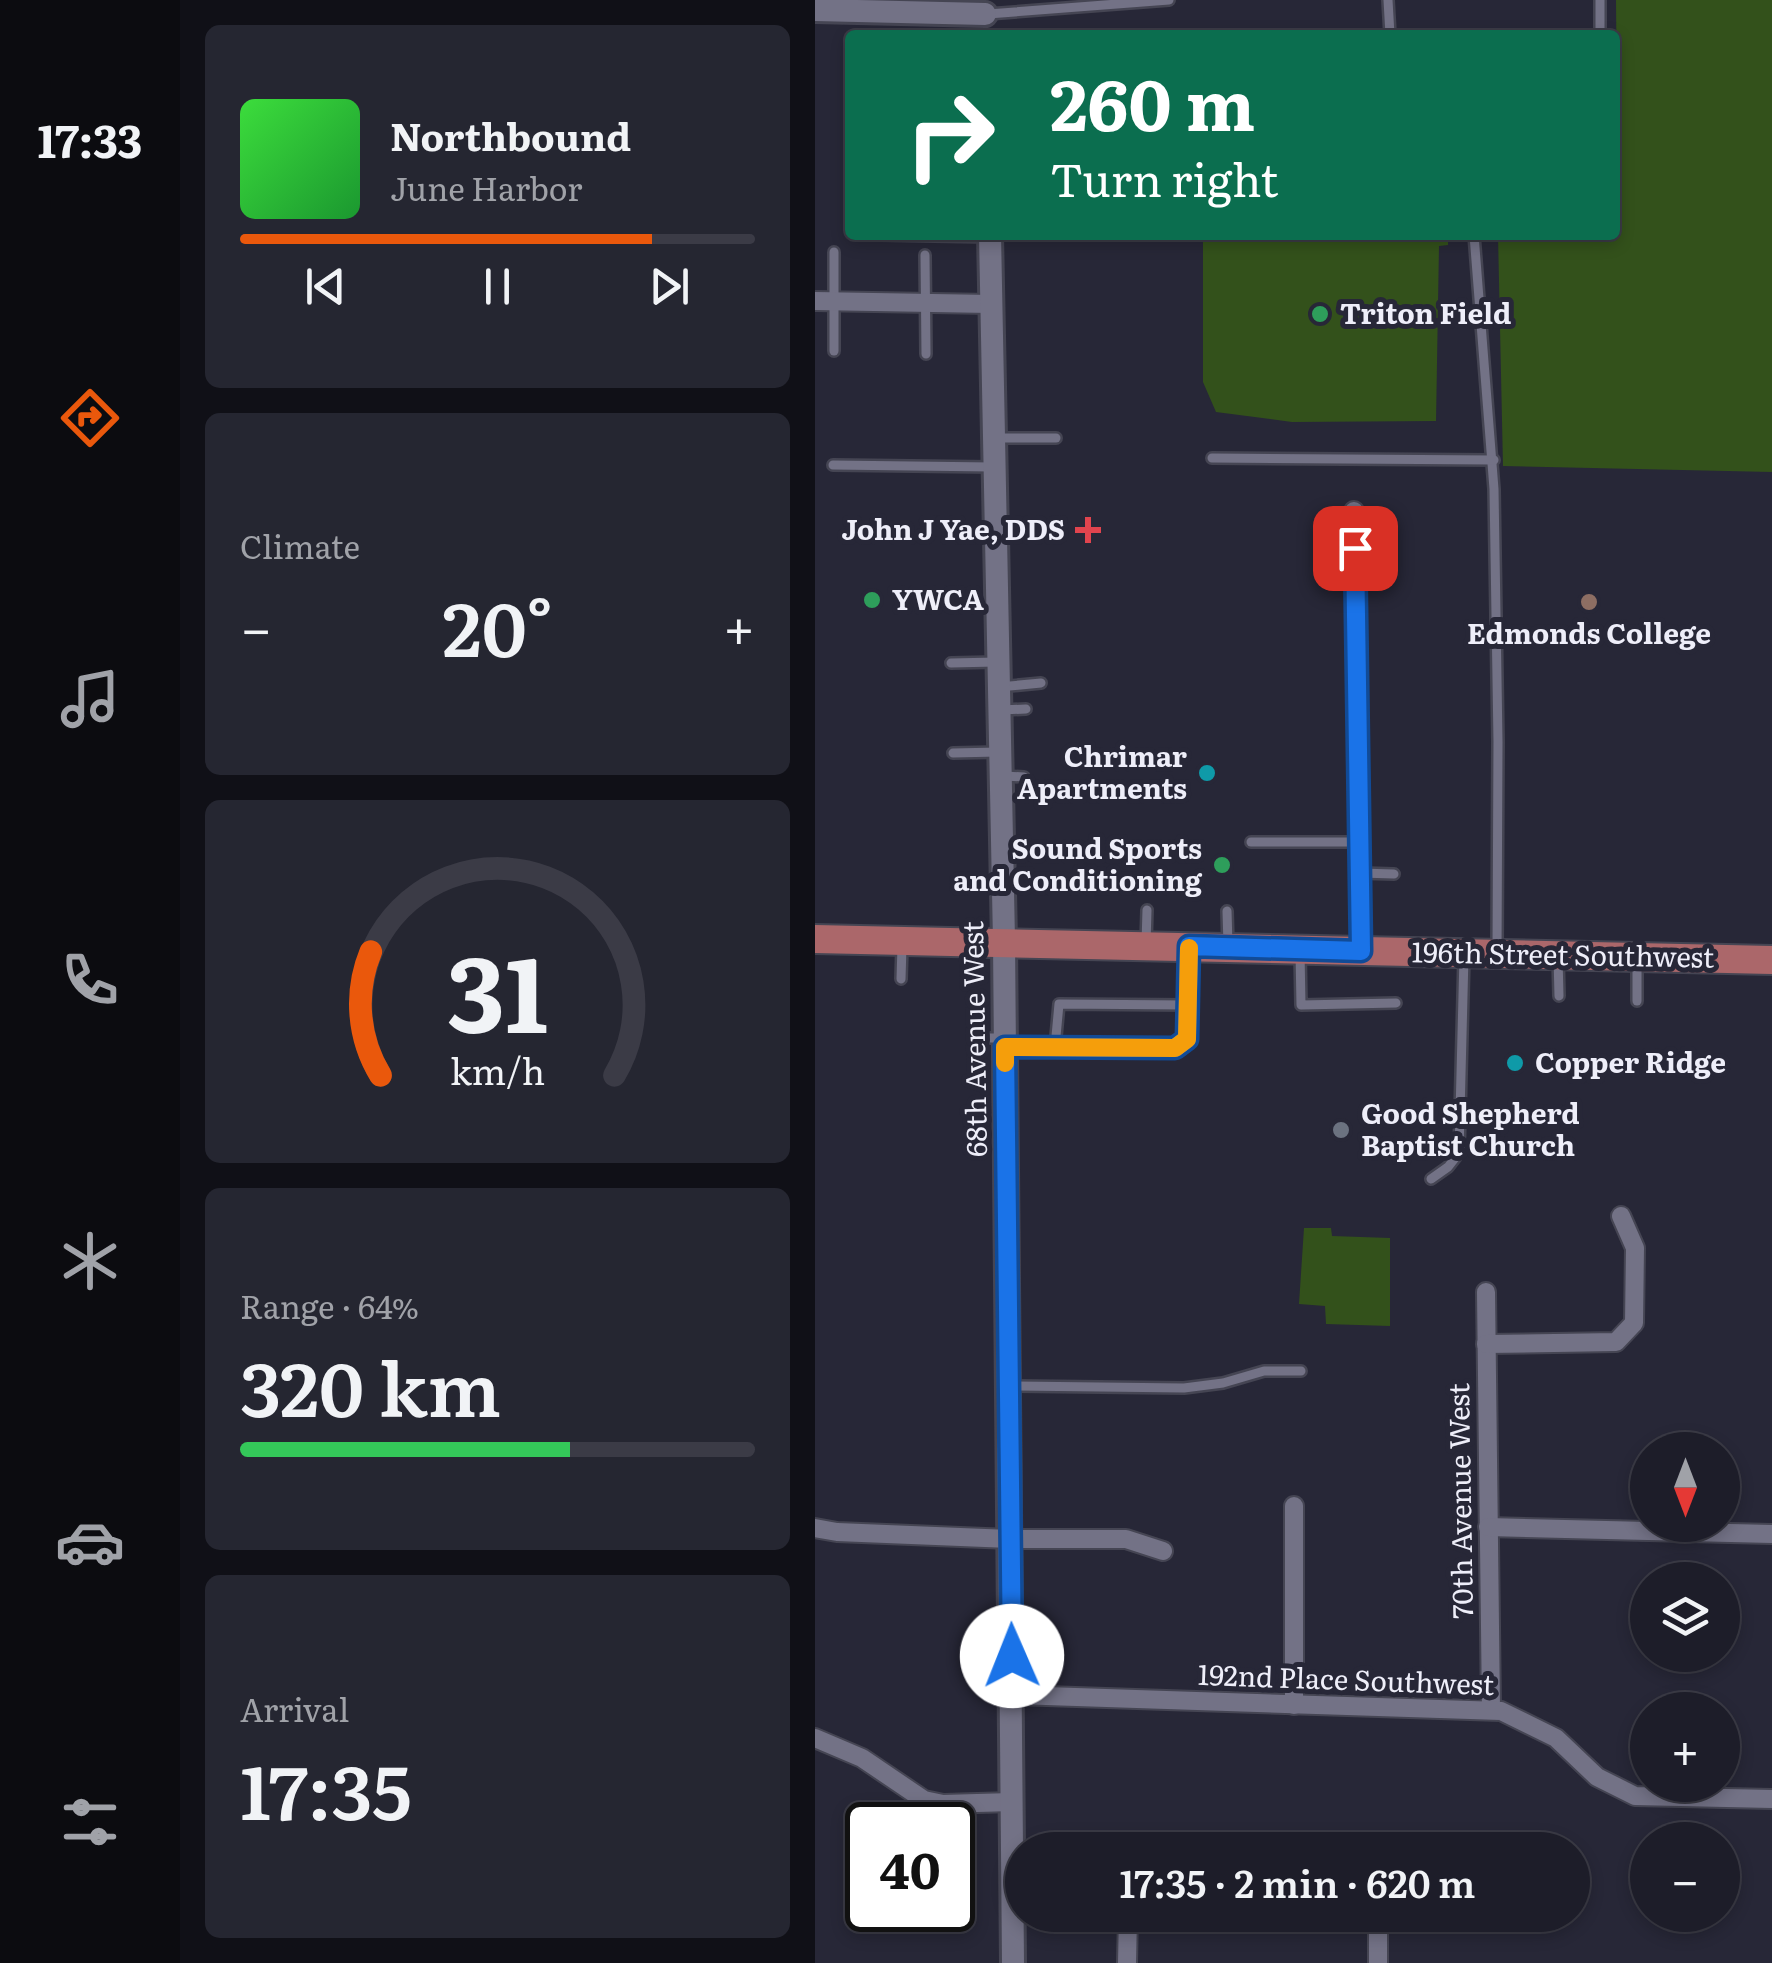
<!DOCTYPE html>
<html lang="en">
<head>
<meta charset="utf-8">
<style>
	:root { --surface:#1d1d29; --page:#252631; --text:#f1f3f6; --muted:#a0a2a8; --line:#3b3b46; --accent:#ea580c }
	body { margin:0; font-family:Literata,serif; background:var(--page); color:var(--text); height:100vh; display:flex; flex-direction:column; font-size:38px; white-space:nowrap }
	* { box-sizing:border-box; margin:0 }
	p { font-size:32px; color:var(--muted) }
	.icon { flex:none; width:55px; height:55px; fill:none; stroke:currentColor; stroke-width:2; stroke-linecap:round; stroke-linejoin:round }
	.map { position:relative; flex:1; overflow:hidden }
	.side { display:flex; flex-direction:column; gap:25px; padding:25px; background:#101017; width:635px }
	.side>* { flex:none }
	.top-card { position:absolute; left:30px; top:30px; width:775px; height:210px; border-radius:10px; box-shadow:0 5px 15px #0003,0 0 0 2px var(--line); background:#0b6e4f; color:#fff; overflow:hidden }
	.needle { width:65px; rotate:180deg }
	.controls { position:absolute; left:815px; top:1432px; display:grid; gap:20px }
	.controls a { display:grid; place-items:center; width:110px; height:110px; border-radius:50%; background:var(--surface); box-shadow:0 5px 15px #0003,0 0 0 2px var(--line); font-size:50px }
	.speed { position:absolute; left:30px; top:1802px; display:flex; gap:20px; font-size:50px; font-weight:700; text-align:center }
	.speed>* { display:grid; place-content:center; width:130px; height:130px; border-radius:50%; background:var(--surface); box-shadow:0 5px 15px #0003,0 0 0 2px var(--line); line-height:1 }
	.speed .limit { border:5px solid #111; border-radius:15px; background:#fff; color:#111 }
	.pin { position:absolute; display:grid; place-items:center; width:85px; height:85px; color:#fff; margin:-42px; border-radius:20px; box-shadow:0 5px 15px #0006 }
	.me { position:absolute; width:110px; margin:-55px; rotate:359deg; stroke-linejoin:round; filter:drop-shadow(0 0 8px #0008) }
	.turn { display:flex; align-items:center; gap:35px; height:210px; padding:0 40px; font-size:45px }
	.turn .icon { width:130px; height:130px; stroke-width:2.5 }
	.turn b { display:block; font-size:70px; line-height:85px }
	.big { font-size:75px; font-weight:600; line-height:1.1 }
	.side .card { flex:1; display:flex; flex-direction:column; justify-content:center; gap:15px; min-width:0; padding:0 35px; border-radius:15px; background:var(--page) }
	.side .dial { align-items:center; gap:0 }
	.dial svg { height:260px; overflow:visible; fill:none; stroke:var(--line); stroke-width:7; stroke-linecap:round; text-anchor:middle }
	.dial text { fill:var(--text); stroke:none }
	.song { display:flex; align-items:center; gap:30px }
	.cover { width:120px; height:120px; border-radius:15px; background:linear-gradient(135deg,hsl(120 70% 55%),hsl(130 70% 35%)) }
	.played { height:10px; border-radius:5px; background:linear-gradient(90deg,var(--accent) 80%,var(--line) 80%) }
	.keys { display:flex; justify-content:space-around; direction:ltr }
	.heat { display:flex; justify-content:space-between; align-items:center; font-size:55px; direction:ltr }
	.charge { height:15px; border-radius:8px; background:linear-gradient(90deg,#34c759 64%,var(--line) 0) }
	.trip { position:absolute; left:190px; top:1832px; width:585px; height:100px; border-radius:50px; background:var(--surface); box-shadow:0 5px 15px #0003,0 0 0 2px var(--line); font-weight:600; line-height:100px; text-align:center }
	main { display:flex; flex:1; min-height:0 }
	.menu { display:flex; flex-direction:column; width:180px; justify-content:space-around; align-items:center; background:#0c0c10; color:var(--muted) }
	.menu .icon { width:70px; height:70px }
	.menu .selected { color:var(--accent) }
	.menu b { font-size:45px; color:var(--text) }
	.map>svg:first-child { display:block }
</style>
</head>
<body>
<main>
<nav class="menu">
<b>17:33</b>
<svg class="icon selected" aria-label="directions" viewBox="0 0 24 24"><path d="M12 3l9 9-9 9-9-9zM9 14v-3h6M13 9l2 2-2 2"/></svg>
<svg class="icon" aria-label="music" viewBox="0 0 24 24"><path d="M9 18V5l10-2v13"/><circle cx="6" cy="18" r="3"/><circle cx="16" cy="16" r="3"/></svg>
<svg class="icon" aria-label="phone" viewBox="0 0 24 24"><path d="M5 4h4l2 5-3 2q2 4 5 5l2-3 5 2v4C11 20 4 13 5 4z"/></svg>
<svg class="icon" aria-label="climate" viewBox="0 0 24 24"><path d="M12 3v18M4 7l16 10M4 17L20 7"/></svg>
<svg class="icon" aria-label="car" viewBox="0 0 24 24"><path d="M5 17H2v-5l4-1 3-4h7l3 4 3 1v5h-3M9 17h6M6 11h13"/><circle cx="7" cy="17" r="2"/><circle cx="17" cy="17" r="2"/></svg>
<svg class="icon" aria-label="filters" viewBox="0 0 24 24"><path d="M4 7h16M4 17h16"/><circle cx="9" cy="7" r="2"/><circle cx="15" cy="17" r="2"/></svg>
</nav>
<section class="side">
<div class="card">
<div class="song"><i class="cover"></i><div><b>Northbound</b><p>June Harbor</p></div></div>
<div class="played"></div>
<div class="keys"><svg class="icon" aria-label="previous" viewBox="0 0 24 24"><path d="M18 5L8 12l10 7zM5 5v14"/></svg><svg class="icon" aria-label="pause" viewBox="0 0 24 24"><path d="M8 5v14M16 5v14"/></svg><svg class="icon" aria-label="next" viewBox="0 0 24 24"><path d="M6 5l10 7-10 7zM19 5v14"/></svg></div>
</div>
<div class="card"><p>Climate</p>
<div class="heat"><a>−</a><b class="big">20°</b><a>+</a></div>
</div>
<div class="card dial"><svg viewBox="0 0 100 80">
<path d="M14 69A42 42 0 1 1 86 69"/>
<path d="M14 69A42 42 0 0 1 11 31" stroke="#ea580c"/>
<text x="50" y="56" font-size="32" font-weight="700">31</text>
<text x="50" y="72" font-size="11">km/h</text>
</svg></div>
<div class="card"><p>Range · 64%</p><b class="big">320 km</b><div class="charge"></div></div>
<div class="card"><p>Arrival</p><b class="big">17:35</b></div>
</section>
<div class="map">
<svg width="957" height="1963" viewBox="0 0 957 1963">
	<rect width="100%" height="100%" fill="#272737"/>
	<g fill="#33511b">
		<polygon points="801,0 957,0 957,472 688,466 683,235 800,235 800,226 803,225"/>
		<polygon points="388,235 633,235 633,245 624,246 621,421 477,422 401,412 388,382"/>
		<polygon points="489,1228 516,1228 517,1236 575,1238 575,1326 511,1324 510,1306 484,1304"/>
	</g>
	<g fill="none" stroke-linecap="round" stroke-linejoin="round">
		<g stroke="#454553" stroke-width="14">
			<g id="service">
				<polyline points="573,0 575,35"/>
				<polyline points="785,0 785,35"/>
				<polyline points="173,14 354,0"/>
				<polyline points="66,235 172,237"/>
				<polyline points="659,235 679,489 683,742 682,951"/>
				<polyline points="19,252 19,351"/>
				<polyline points="110,255 111,354"/>
				<polyline points="179,438 241,438"/>
				<polyline points="397,458 679,460"/>
				<polyline points="18,465 177,467"/>
				<polyline points="136,663 181,662"/>
				<polyline points="184,687 226,683"/>
				<polyline points="185,710 211,709"/>
				<polyline points="138,753 183,752"/>
				<polyline points="189,776 209,777"/>
				<polyline points="436,842 544,842"/>
				<polyline points="545,873 579,874"/>
				<polyline points="412,911 413,945"/>
				<polyline points="331,943 332,910"/>
				<polyline points="485,952 486,1005 581,1003"/>
				<polyline points="743,957 744,996"/>
				<polyline points="86,979 87,946"/>
				<polyline points="822,1001 822,959"/>
				<path d="M373,1005l-129,-1 -4,43 120,1c7,-4 9,-3 12,-12 6,-26 1,-60 2,-87"/>
				<polyline points="164,1038 188,1038"/>
				<polyline points="193,1047 240,1047"/>
				<polyline points="616,1179 633,1167 644,1153 649,956"/>
				<polyline points="196,1386 369,1388 408,1383 449,1371 486,1371"/>
			</g>
		</g>
		<g stroke="#454553" stroke-width="22">
			<g id="minor">
				<polyline points="0,301 176,304"/>
				<polyline points="539,511 546,951"/>
				<polyline points="671,1292 676,1710"/>
				<polyline points="671,1344 801,1342 819,1323 820,1248 806,1216"/>
				<polyline points="479,1506 479,1705"/>
				<polyline points="673,1527 957,1534"/>
				<polyline points="0,1528 22,1532 195,1539 311,1539 348,1551"/>
				<polyline points="198,1695 686,1711 741,1738 782,1777 820,1796 957,1799"/>
				<polyline points="0,1738 47,1758 109,1800 128,1804 197,1802"/>
				<polyline points="563,1915 563,1963"/>
				<polyline points="312,1963 313,1915"/>
			</g>
		</g>
		<g stroke="#454553" stroke-width="28">
			<g id="tertiary">
				<polyline points="0,10 170,14"/>
				<polyline points="175,235 189,941 198,1963"/>
			</g>
		</g>
		<g stroke="#454553" stroke-width="32">
			<polyline id="primary" points="0,939 957,960"/>
		</g>
		<use href="#service" stroke="#737286" stroke-width="9"/>
		<use href="#minor" stroke="#737286" stroke-width="18"/>
		<use href="#tertiary" stroke="#737286" stroke-width="22"/>
		<use href="#primary" stroke="#ab676a" stroke-width="28"/>
	</g>
	<g fill="none" stroke-linecap="round" stroke-linejoin="round">
		<g stroke="#114b97" stroke-width="25">
			<polyline id="route" points="197,1656 190,1047 360,1048 372,1039 374,946 546,951 540,548"/>
		</g>
		<use href="#route" stroke="#1a73e8" stroke-width="18"/>
		<polyline stroke="#f59e0b" stroke-width="18" points="190,1063 190,1047 360,1048 372,1039 374,948"/>
	</g>
	<g fill="#2e9e5b" stroke="#272737" stroke-width="4">
		<circle cx="505" cy="314" r="10"/>
		<circle cx="57" cy="600" r="10"/>
		<circle cx="407" cy="865" r="10"/>
	</g>
	<path fill="#e0444e" stroke="#272737" stroke-width="4" d="M268 515h10v10h10v10h-10v10h-10v-10h-10v-10h10z"/>
	<circle fill="#8d6e63" stroke="#272737" stroke-width="4" cx="774" cy="602" r="10"/>
	<g fill="#0f9aa8" stroke="#272737" stroke-width="4">
		<circle cx="392" cy="773" r="10"/>
		<circle cx="700" cy="1063" r="10"/>
	</g>
	<circle fill="#6b7280" stroke="#272737" stroke-width="4" cx="526" cy="1130" r="10"/>
	<g text-anchor="middle" stroke-width="10" stroke-linejoin="round" paint-order="stroke">
		<g font-size="28" font-weight="bold" fill="#eeeef9" stroke="#272737" text-anchor="start">
			<text x="525" y="324">Triton Field</text>
			<text x="250" y="540" text-anchor="end">John J Yae, DDS</text>
			<text x="77" y="610">YWCA</text>
			<text x="774" y="644" text-anchor="middle">Edmonds College</text>
			<text x="372" y="767" text-anchor="end">Chrimar<tspan x="372" dy="32">Apartments</tspan></text>
			<text x="387" y="859" text-anchor="end">Sound Sports<tspan x="387" dy="32">and Conditioning</tspan></text>
			<text x="720" y="1073">Copper Ridge</text>
			<text x="546" y="1124">Good Shepherd<tspan x="546" dy="32">Baptist Church</tspan></text>
		</g>
		<g font-size="28" fill="#eeeef9" stroke="#272737">
			<text transform="translate(748 955) rotate(1)" y="10">196th Street Southwest</text>
			<text transform="translate(160 1039) rotate(-91)" y="10">68th Avenue West</text>
			<text transform="translate(646 1501) rotate(-91)" y="10">70th Avenue West</text>
			<text transform="translate(531 1680) rotate(2)" y="10">192nd Place Southwest</text>
		</g>
	</g>
</svg>
<div class="controls">
<a><svg class="needle" viewBox="-14 -14 28 28"><path d="M0-13l5 13h-10z" fill="#e53935"/><path d="M0 13l5-13h-10z" fill="#a0a2a8"/></svg></a>
<a><svg class="icon" aria-label="layers" viewBox="0 0 24 24"><path d="M12 4l9 5-9 5-9-5zM3 14l9 5 9-5"/></svg></a>
<a>+</a>
<a>−</a>
</div>
<div class="speed"><div class="limit">40</div></div>
<div class="pin" style="left:540px;top:548px;background:#d93025"><svg class="icon" aria-label="arrive" viewBox="0 0 24 24"><path d="M6 21V4h12l-3 4 3 4H6"/></svg></div>
<svg class="me" style="left:197px;top:1656px" viewBox="-20 -20 40 40"><circle r="19" fill="#fff"/><path d="M0-13L10 11 0 6-10 11z" fill="#1a73e8"/></svg>
<div class="trip">17:35 · 2 min · 620 m</div>
<div class="top-card">
<div class="turn"><svg class="icon" aria-label="right" viewBox="0 0 24 24"><path d="M7 20v-9h11M14 6l5 5-5 5"/></svg><div><b>260 m</b>Turn right</div></div>
</div>
</div>
</main>
</body>
</html>
